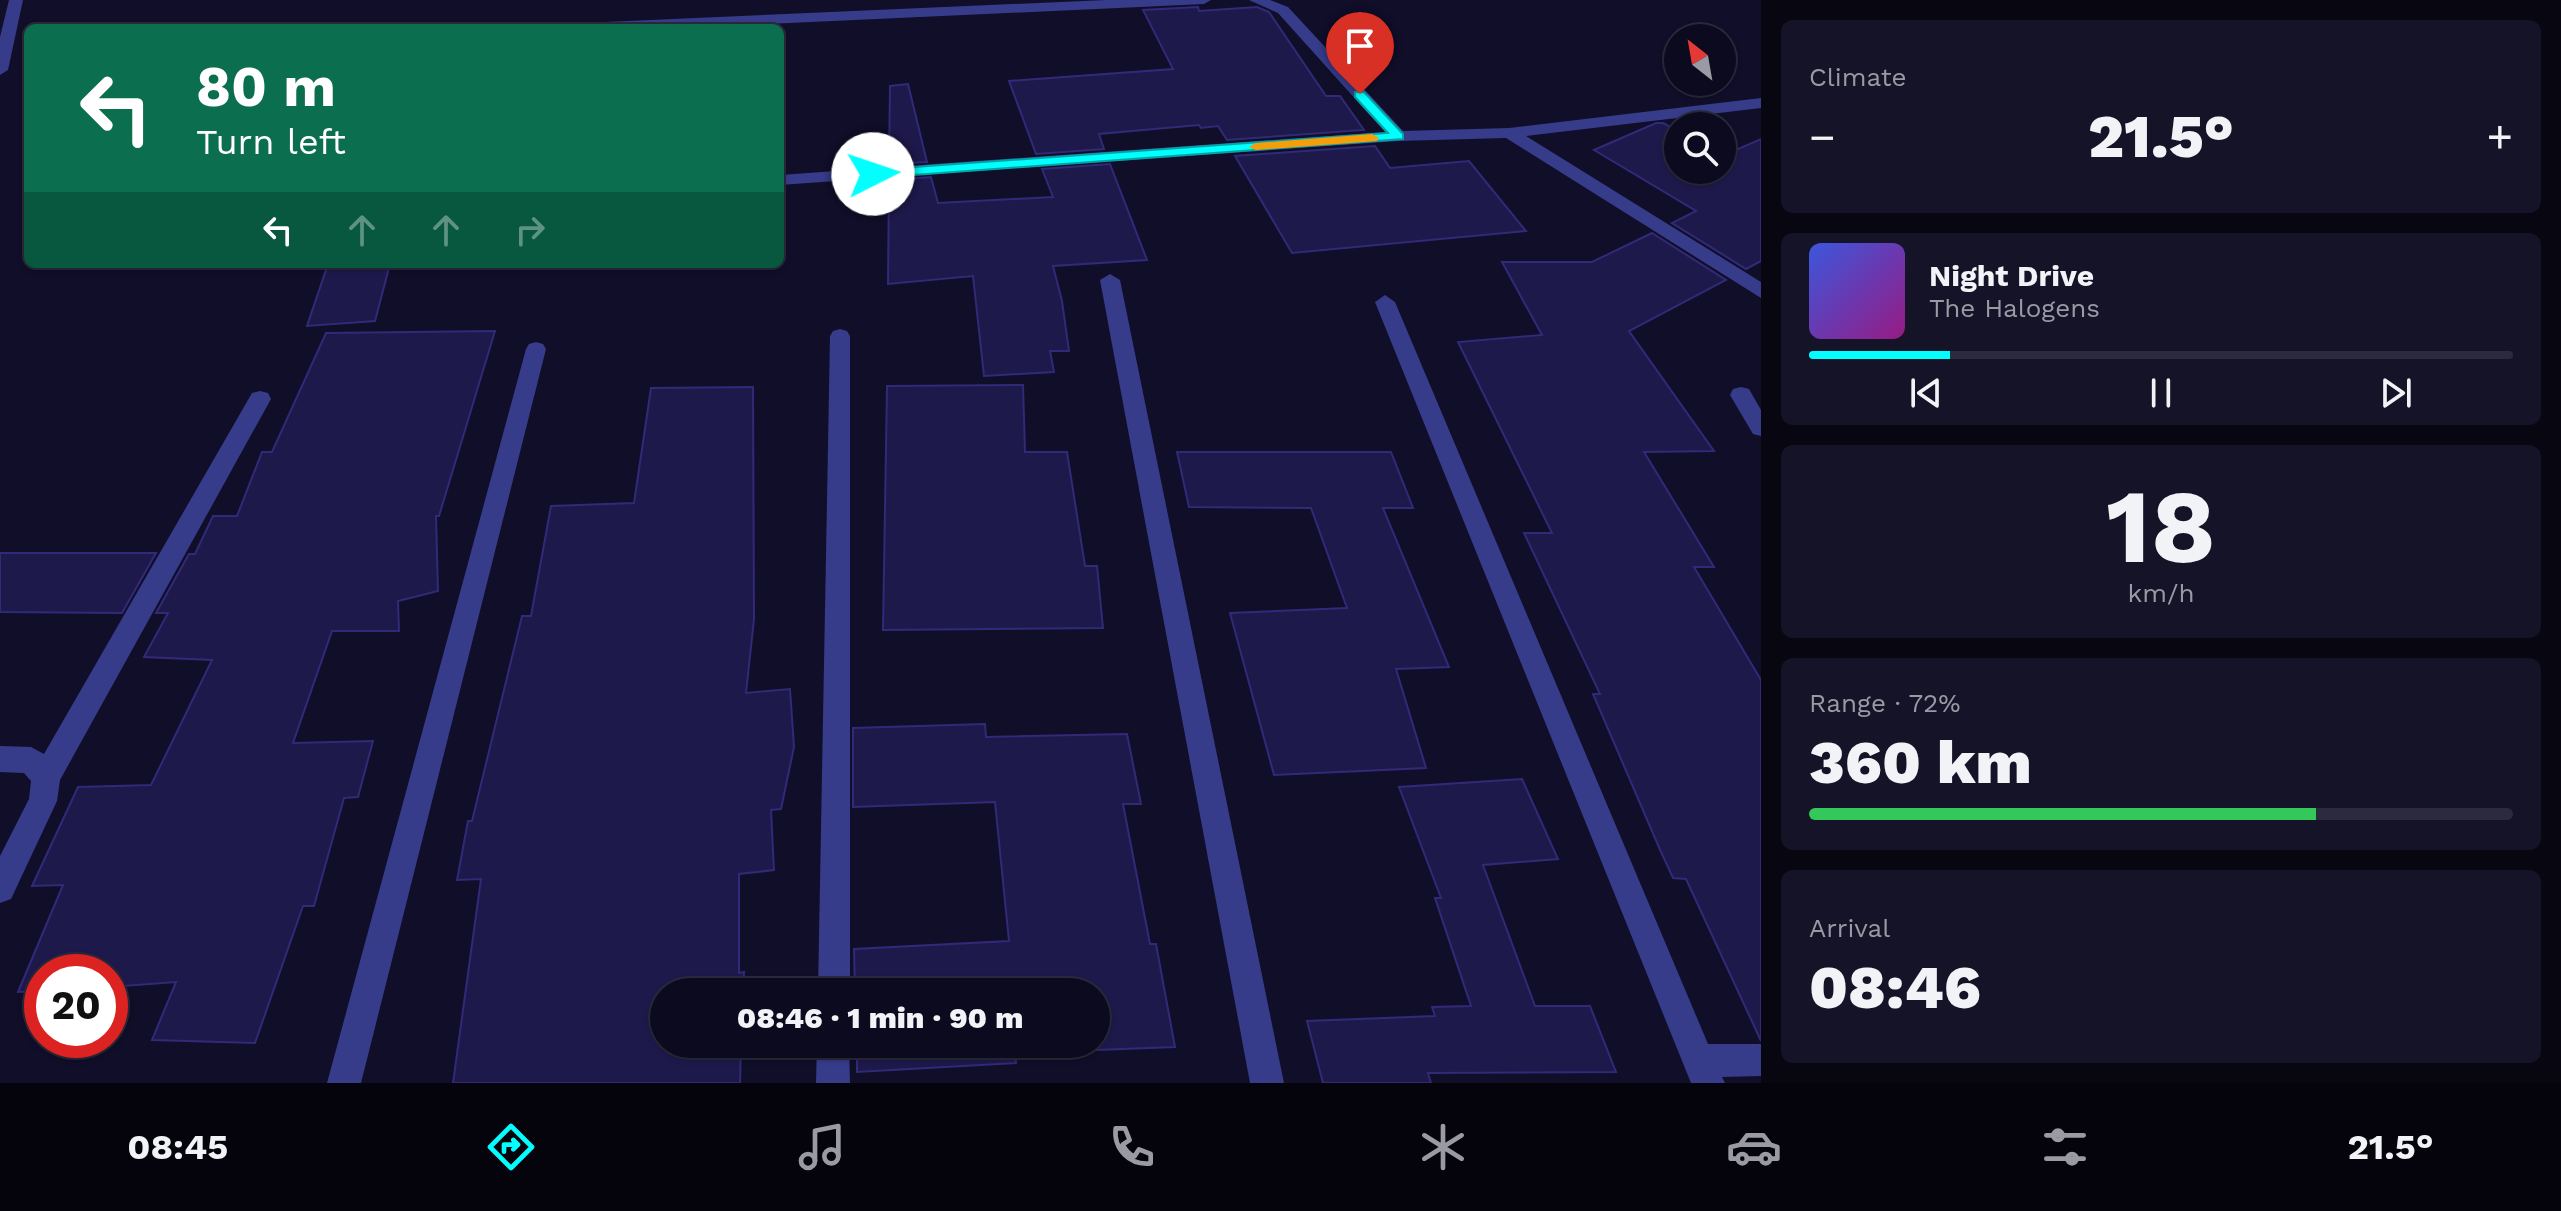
<!DOCTYPE html>
<html lang="en">
<head>
<meta charset="utf-8">
<style>
	:root { --surface:#0c0a1f; --page:#151328; --text:#f1f3f6; --muted:#9a9aa4; --line:#2c2b3d; --accent:#02fffd }
	body { margin:0; font-family:"Work Sans",sans-serif; background:var(--page); color:var(--text); height:100vh; display:flex; flex-direction:column; font-size:30px; white-space:nowrap }
	* { box-sizing:border-box; margin:0 }
	p { font-size:26px; color:var(--muted) }
	.icon { flex:none; width:44px; height:44px; fill:none; stroke:currentColor; stroke-width:2; stroke-linecap:round; stroke-linejoin:round }
	.map { position:relative; flex:1; overflow:hidden }
	.drawer { display:flex; flex-direction:column; gap:20px; padding:20px; background:#070611; width:800px }
	.drawer>* { flex:none }
	.hud { position:absolute; left:24px; top:24px; width:760px; height:244px; border-radius:12px; box-shadow:0 2px 6px #0004,0 0 0 2px var(--line); background:#0b6e4f; color:#fff; overflow:hidden }
	.needle { width:52px; rotate:329deg }
	.buttons { position:absolute; left:1664px; top:24px; display:grid; gap:16px }
	.buttons a { display:grid; place-items:center; width:72px; height:72px; border-radius:50%; background:var(--surface); box-shadow:0 2px 6px #0004,0 0 0 2px var(--line); font-size:40px }
	.speed { position:absolute; left:24px; top:954px; display:flex; gap:16px; font-size:40px; font-weight:700; text-align:center }
	.speed>* { display:grid; place-content:center; width:104px; height:104px; border-radius:50%; background:var(--surface); box-shadow:0 2px 6px #0004,0 0 0 2px var(--line); line-height:1 }
	.speed .limit { border:12px solid #d22; background:#fff; color:#111 }
	.pin { position:absolute; display:grid; place-items:center; width:68px; height:68px; color:#fff; margin:-82px -34px; border-radius:50% 50% 50% 0; rotate:-45deg; box-shadow:0 0 8px #0007 }
	.pin .icon { rotate:45deg }
	.me { position:absolute; width:88px; margin:-44px; rotate:86deg; stroke-linejoin:round; filter:drop-shadow(0 0 6px #0008) }
	.turn { display:flex; align-items:center; gap:28px; height:168px; padding:0 40px; font-size:36px }
	.turn .icon { width:104px; height:104px; stroke-width:2.5 }
	.turn b { display:block; font-size:56px; line-height:68px }
	.lanes { display:flex; align-items:center; height:76px; padding:0 40px; background:#0003; justify-content:center; gap:40px; direction:ltr }
	.lanes .off { opacity:.35 }
	.big { font-size:60px; font-weight:800; line-height:1.1 }
	.drawer .widget { flex:1; display:flex; flex-direction:column; justify-content:center; gap:12px; min-width:0; padding:0 28px; border-radius:12px; background:var(--page) }
	.drawer .dial { align-items:center; gap:0 }
	.dial b { font-size:104px; line-height:1 }
	.song { display:flex; align-items:center; gap:24px }
	.cover { width:96px; height:96px; border-radius:12px; background:linear-gradient(135deg,hsl(230 70% 55%),hsl(310 70% 35%)) }
	.played { height:8px; border-radius:4px; background:linear-gradient(90deg,var(--accent) 20%,var(--line) 20%) }
	.keys { display:flex; justify-content:space-around; direction:ltr }
	.heat { display:flex; justify-content:space-between; align-items:center; font-size:44px; direction:ltr }
	.charge { height:12px; border-radius:6px; background:linear-gradient(90deg,#34c759 72%,var(--line) 0) }
	.trip { position:absolute; left:650px; top:978px; width:460px; height:80px; border-radius:40px; background:var(--surface); box-shadow:0 2px 6px #0004,0 0 0 2px var(--line); font-weight:800; line-height:80px; text-align:center }
	.tab-bar { display:flex; height:128px; justify-content:space-around; align-items:center; background:#05040c; color:var(--muted) }
	.tab-bar .icon { width:56px; height:56px }
	.tab-bar .on { color:var(--accent) }
	.tab-bar b { font-size:36px; color:var(--text) }
	main { display:flex; flex:1; min-height:0 }
	.map>svg:first-child { display:block }
</style>
</head>
<body>
<main>
<div class="map">
<svg width="1761" height="1083" viewBox="0 0 1761 1083">
	<rect width="100%" height="100%" fill="#100e29"/>
	<g fill="#1e194b" stroke="#312a78" stroke-width="2">
		<polygon points="1198,7 1199,11 1257,7 1269,12 1326,96 1340,96 1364,130 1227,140 1218,126 1201,128 1199,125 1099,134 1104,149 1036,154 1009,81 1173,69 1143,10"/>
		<polygon points="908,84 927,162 889,164 890,86"/>
		<polygon points="1656,123 1663,123 1678,131 1678,170 1722,170 1722,156 1761,139 1761,261 1746,269 1672,223 1696,211 1594,150"/>
		<polygon points="1375,146 1390,168 1469,161 1526,231 1292,253 1235,156"/>
		<polygon points="1110,164 1147,260 1053,266 1062,301 1069,351 1050,351 1054,372 984,376 973,276 888,284 889,180 931,177 938,203 1053,197 1042,169"/>
		<polygon points="1652,233 1726,280 1629,331 1714,451 1644,452 1714,567 1694,567 1761,680 1761,1041 1686,879 1673,878 1661,852 1593,694 1600,694 1524,533 1552,533 1458,342 1542,335 1502,262 1592,262"/>
		<polygon points="328,264 390,264 375,321 307,326"/>
		<polygon points="495,331 439,516 436,516 438,591 398,601 399,631 332,631 293,743 373,741 358,797 344,798 314,906 303,906 255,1043 152,1040 176,982 110,987 110,972 42,972 42,991 18,992 63,885 32,886 78,787 151,785 212,660 144,657 168,613 156,613 189,554 195,554 213,516 237,516 262,452 272,452 326,333"/>
		<polygon points="1023,385 1025,452 1067,452 1085,566 1097,566 1103,628 883,630 887,386"/>
		<polygon points="753,387 754,619 746,693 790,689 794,747 781,809 771,810 774,870 739,874 739,973 744,972 743,992 664,992 664,1044 741,1044 740,1083 453,1083 481,879 457,880 468,821 472,821 522,616 531,616 551,506 634,503 651,388"/>
		<polygon points="1177,452 1391,452 1413,508 1383,508 1449,667 1396,669 1426,768 1274,775 1230,613 1347,608 1311,508 1189,507"/>
		<polygon points="0,553 156,553 122,613 0,612"/>
		<polygon points="985,724 986,737 1127,734 1141,804 1123,804 1150,944 1156,944 1175,1047 1015,1053 1016,1063 857,1072 857,1044 1096,1044 1096,992 855,992 854,949 1009,941 995,802 853,807 853,728"/>
		<polygon points="1522,779 1558,859 1483,865 1535,1006 1590,1006 1616,1072 1428,1073 1431,1083 1323,1083 1307,1021 1435,1016 1432,1007 1471,1006 1435,898 1441,898 1399,787"/>
	</g>
	<g fill="none" stroke-linecap="round" stroke-linejoin="round">
		<g fill="#363c8a" fill-rule="evenodd">
			<polygon points="9,0 23,0 8,70 0,75 0,37"/>
			<polygon points="1106,0 1211,0 1204,4 682,28 574,28 582,23"/>
			<polygon points="1249,0 1270,0 1288,7 1403,131 1509,128 1761,98 1761,108 1526,136 1761,282 1761,298 1506,138 1398,141 780,185 780,175 1385,132 1278,13"/>
			<polygon points="1110,274 1120,280 1284,1083 1250,1083 1100,280"/>
			<polygon points="1385,295 1395,302 1708,1044 1761,1044 1761,1076 1722,1077 1725,1083 1691,1083 1375,302"/>
			<polygon points="840,329 847,331 850,336 850,992 818,992 830,336 833,331"/>
			<polygon points="536,342 543,344 546,349 361,1083 327,1083 526,349 529,344"/>
			<polygon points="1741,387 1749,389 1761,410 1761,436 1753,434 1730,395 1733,389"/>
			<polygon points="260,391 268,393 271,399 60,780 57,801 11,899 0,903 0,856 29,799 31,781 24,773 0,772 0,746 31,747 44,754 252,393"/>
			<polygon points="817,1044 849,1044 850,1083 816,1083"/>
		</g>
	</g>
	<polygon fill="#02fffd" stroke="#01a6a4" stroke-width="2" points="1355,92 1364,92 1403,134 1403,139 873,178 866,174 873,170 1388,133 1355,97"/>
	<polygon fill="#f59e0b" points="1372,134 1379,138 1377,141 1256,150 1249,147 1256,143"/>
</svg>
<div class="buttons">
<a><svg class="needle" viewBox="-14 -14 28 28"><path d="M0-13l5 13h-10z" fill="#e53935"/><path d="M0 13l5-13h-10z" fill="#9a9aa4"/></svg></a>
<a><svg class="icon" aria-label="search" viewBox="0 0 24 24"><circle cx="10" cy="10" r="6"/><path d="M15 15l6 6"/></svg></a>
</div>
<div class="speed"><div class="limit">20</div></div>
<div class="pin" style="left:1360px;top:94px;background:#d93025"><svg class="icon" aria-label="arrive" viewBox="0 0 24 24"><path d="M6 21V4h12l-3 4 3 4H6"/></svg></div>
<svg class="me" style="left:873px;top:174px" viewBox="-20 -20 40 40"><circle r="19" fill="#fff"/><path d="M0-13L10 11 0 6-10 11z" fill="#02fffd"/></svg>
<div class="trip">08:46 · 1 min · 90 m</div>
<div class="hud">
<div class="turn"><svg class="icon" aria-label="left" viewBox="0 0 24 24"><path d="M17 20v-9H6M10 6l-5 5 5 5"/></svg><div><b>80 m</b>Turn left</div></div>
<div class="lanes"><svg class="icon" aria-label="left" viewBox="0 0 24 24"><path d="M17 20v-9H6M10 6l-5 5 5 5"/></svg><svg class="icon off" aria-label="ahead" viewBox="0 0 24 24"><path d="M12 20V5M6 11l6-6 6 6"/></svg><svg class="icon off" aria-label="ahead" viewBox="0 0 24 24"><path d="M12 20V5M6 11l6-6 6 6"/></svg><svg class="icon off" aria-label="right" viewBox="0 0 24 24"><path d="M7 20v-9h11M14 6l5 5-5 5"/></svg></div>
</div>
</div>
<section class="drawer">
<div class="widget"><p>Climate</p>
<div class="heat"><a>−</a><b class="big">21.5°</b><a>+</a></div>
</div>
<div class="widget">
<div class="song"><i class="cover"></i><div><b>Night Drive</b><p>The Halogens</p></div></div>
<div class="played"></div>
<div class="keys"><svg class="icon" aria-label="previous" viewBox="0 0 24 24"><path d="M18 5L8 12l10 7zM5 5v14"/></svg><svg class="icon" aria-label="pause" viewBox="0 0 24 24"><path d="M8 5v14M16 5v14"/></svg><svg class="icon" aria-label="next" viewBox="0 0 24 24"><path d="M6 5l10 7-10 7zM19 5v14"/></svg></div>
</div>
<div class="widget dial"><b>18</b><p>km/h</p></div>
<div class="widget"><p>Range · 72%</p><b class="big">360 km</b><div class="charge"></div></div>
<div class="widget"><p>Arrival</p><b class="big">08:46</b></div>
</section>
</main>
<nav class="tab-bar">
<b>08:45</b>
<svg class="icon on" aria-label="directions" viewBox="0 0 24 24"><path d="M12 3l9 9-9 9-9-9zM9 14v-3h6M13 9l2 2-2 2"/></svg>
<svg class="icon" aria-label="music" viewBox="0 0 24 24"><path d="M9 18V5l10-2v13"/><circle cx="6" cy="18" r="3"/><circle cx="16" cy="16" r="3"/></svg>
<svg class="icon" aria-label="phone" viewBox="0 0 24 24"><path d="M5 4h4l2 5-3 2q2 4 5 5l2-3 5 2v4C11 20 4 13 5 4z"/></svg>
<svg class="icon" aria-label="climate" viewBox="0 0 24 24"><path d="M12 3v18M4 7l16 10M4 17L20 7"/></svg>
<svg class="icon" aria-label="car" viewBox="0 0 24 24"><path d="M5 17H2v-5l4-1 3-4h7l3 4 3 1v5h-3M9 17h6M6 11h13"/><circle cx="7" cy="17" r="2"/><circle cx="17" cy="17" r="2"/></svg>
<svg class="icon" aria-label="filters" viewBox="0 0 24 24"><path d="M4 7h16M4 17h16"/><circle cx="9" cy="7" r="2"/><circle cx="15" cy="17" r="2"/></svg>
<b>21.5°</b>
</nav>
</body>
</html>
